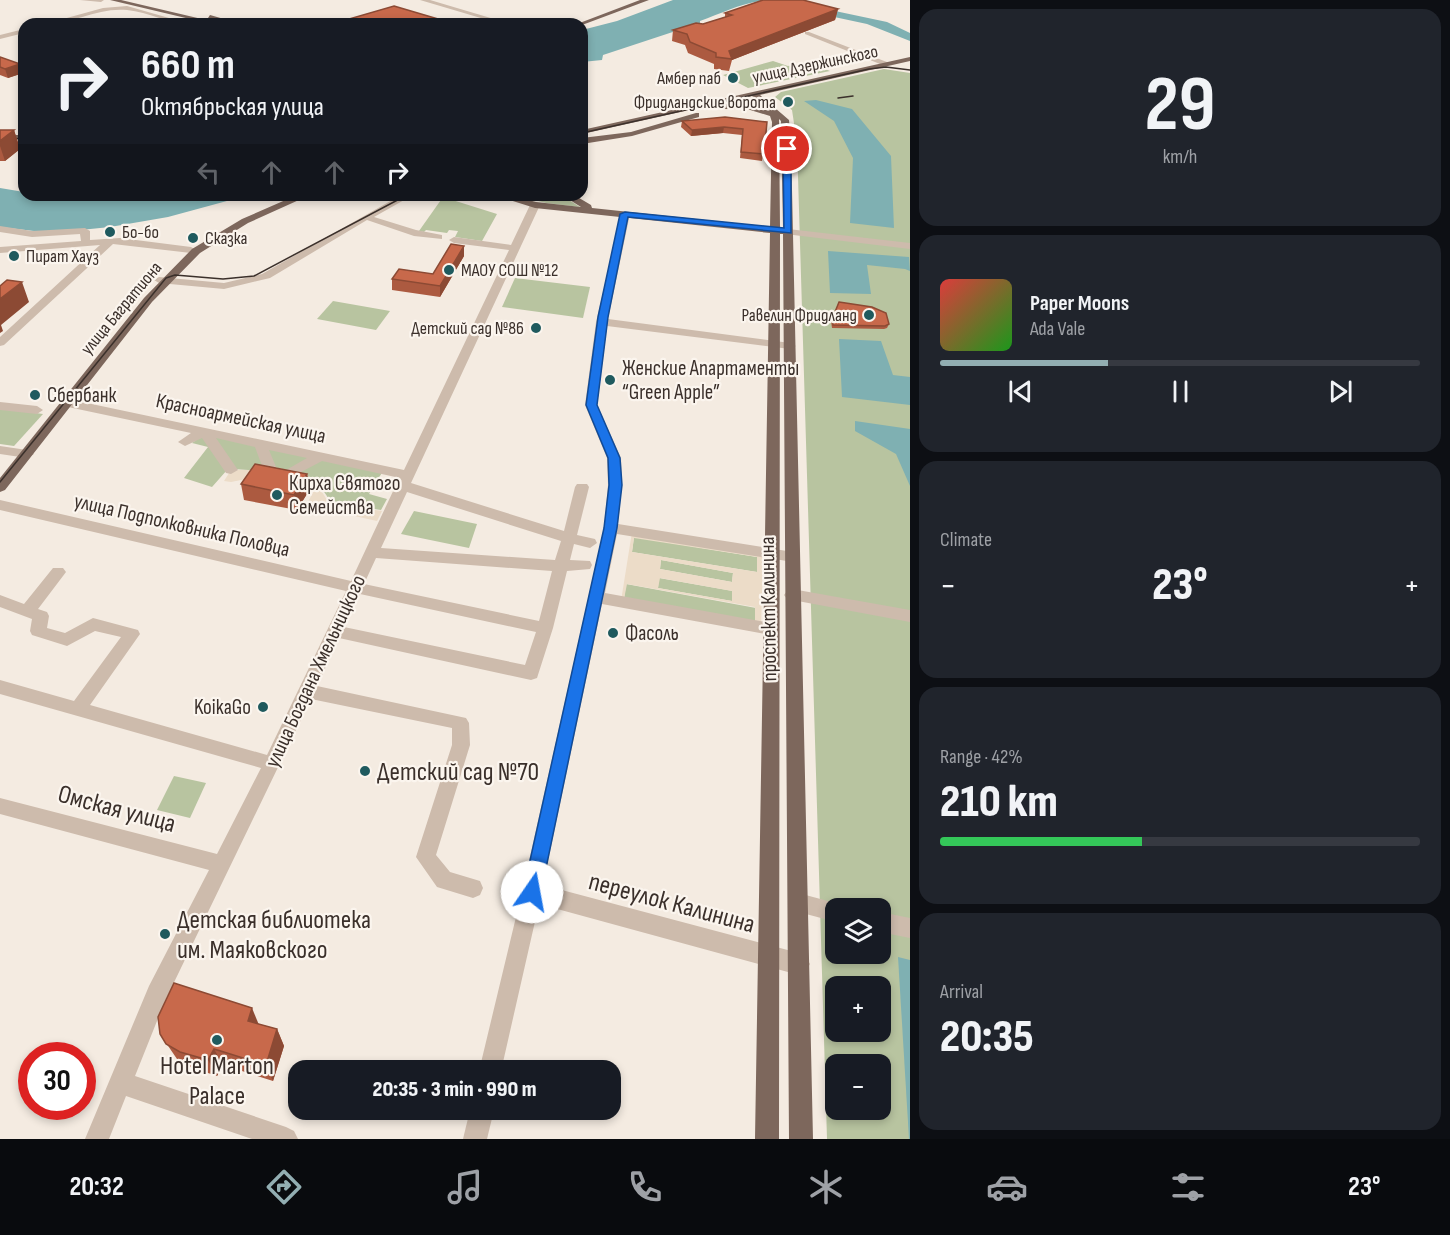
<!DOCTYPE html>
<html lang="en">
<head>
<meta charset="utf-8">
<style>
	:root { --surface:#171b24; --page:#20242c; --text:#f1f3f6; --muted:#9ea1a6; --line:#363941; --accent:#92aeb2 }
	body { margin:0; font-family:"Sofia Sans Condensed",sans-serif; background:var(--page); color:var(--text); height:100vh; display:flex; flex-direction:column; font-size:22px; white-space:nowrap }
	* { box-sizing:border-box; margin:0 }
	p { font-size:20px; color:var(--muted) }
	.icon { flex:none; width:33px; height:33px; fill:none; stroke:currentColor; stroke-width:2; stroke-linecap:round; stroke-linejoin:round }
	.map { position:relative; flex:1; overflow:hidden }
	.sheet { display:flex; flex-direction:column; gap:9px; padding:9px; background:#0d0f14; width:540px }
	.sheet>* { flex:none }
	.banner { position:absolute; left:18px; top:18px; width:570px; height:183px; border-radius:18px; box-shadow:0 3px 9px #0003; background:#171b24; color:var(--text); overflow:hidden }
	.fabs { position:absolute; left:825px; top:898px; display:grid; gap:12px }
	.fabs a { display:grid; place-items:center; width:66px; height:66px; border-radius:12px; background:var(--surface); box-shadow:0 3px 9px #0003; font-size:30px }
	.speed { position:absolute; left:18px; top:1042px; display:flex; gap:12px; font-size:30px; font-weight:700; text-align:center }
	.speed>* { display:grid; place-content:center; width:78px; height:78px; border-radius:50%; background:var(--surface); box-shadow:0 3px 9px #0003; line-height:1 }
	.speed .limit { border:9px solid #d22; background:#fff; color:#111 }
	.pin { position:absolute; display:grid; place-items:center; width:51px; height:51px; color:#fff; margin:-26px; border:3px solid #fff; border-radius:50%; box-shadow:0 2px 6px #0007 }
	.me { position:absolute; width:66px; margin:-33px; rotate:12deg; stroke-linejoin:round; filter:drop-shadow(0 0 4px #0008) }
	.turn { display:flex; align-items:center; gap:21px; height:126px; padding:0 24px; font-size:27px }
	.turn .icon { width:78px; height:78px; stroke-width:2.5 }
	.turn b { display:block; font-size:42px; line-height:51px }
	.lanes { display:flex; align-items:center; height:57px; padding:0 24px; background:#0003; justify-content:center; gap:30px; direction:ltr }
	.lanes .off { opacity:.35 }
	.big { font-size:45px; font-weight:800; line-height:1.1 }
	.sheet .card { flex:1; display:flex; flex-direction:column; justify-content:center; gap:9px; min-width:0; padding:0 21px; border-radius:18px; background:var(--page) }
	.sheet .dial { align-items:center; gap:0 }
	.dial b { font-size:78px; line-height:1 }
	.song { display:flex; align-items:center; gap:18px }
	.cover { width:72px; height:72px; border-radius:9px; background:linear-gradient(135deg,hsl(0 70% 55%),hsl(120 70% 35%)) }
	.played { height:6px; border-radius:3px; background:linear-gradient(90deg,var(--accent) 35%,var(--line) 35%) }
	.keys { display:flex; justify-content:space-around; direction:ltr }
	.heat { display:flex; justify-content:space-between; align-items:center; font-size:33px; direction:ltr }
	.charge { height:9px; border-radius:4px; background:linear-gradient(90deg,#34c759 42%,var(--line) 0) }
	.trip { position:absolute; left:288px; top:1060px; width:333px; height:60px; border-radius:18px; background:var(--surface); box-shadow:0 3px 9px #0003; font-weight:800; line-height:60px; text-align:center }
	.tab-bar { display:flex; height:96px; justify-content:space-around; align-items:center; background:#090b0e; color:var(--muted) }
	.tab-bar .icon { width:42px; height:42px }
	.tab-bar .on { color:var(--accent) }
	.tab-bar b { font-size:27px; color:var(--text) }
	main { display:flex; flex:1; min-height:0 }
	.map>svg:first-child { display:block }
</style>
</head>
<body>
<main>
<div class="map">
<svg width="910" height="1139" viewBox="0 0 910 1139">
	<rect width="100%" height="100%" fill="#f4ebe1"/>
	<g fill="#b8c4a0" fill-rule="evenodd">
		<polygon points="773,61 788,66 807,62 830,71 748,88 723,75"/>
		<path d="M884,69l26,4v1066h-83l-30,-996 -5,-33 -17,-13 6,-5zM836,909h44v45h-44zM836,987h44v45h-44zM836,1065h44v45h-44z"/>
		<polygon points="561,195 580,207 546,203 519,196"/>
		<polygon points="443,197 497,214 482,241 455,237 458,231 449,230 447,233 426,230 424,232 419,231"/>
		<polygon points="515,278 590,287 583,318 502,307"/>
		<polygon points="333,301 390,311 376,330 317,319"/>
		<polygon points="0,408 43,414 14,446 0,444"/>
		<polygon points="203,435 227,470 212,487 184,478 208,447 192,443"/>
		<polygon points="211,435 255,444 265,471 233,469"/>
		<polygon points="265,446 314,456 291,471 274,467"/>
		<polygon points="321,458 383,471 369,494 387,499 381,510 331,502 316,480 291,475"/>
		<polygon points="414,511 477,524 469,548 401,534"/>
		<polygon points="634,537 757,557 757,572 632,552"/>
		<polygon points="661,560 733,573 732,582 660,569"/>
		<polygon points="659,578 733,591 732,601 658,588"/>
		<polygon points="626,584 756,608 755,624 624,599"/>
		<polygon points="174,776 206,783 190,818 157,810"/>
	</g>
	<g fill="#ecdcc8" fill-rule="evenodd">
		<polygon points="231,470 251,470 315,481 329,503 382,511 377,521 323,509 304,509 315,489 256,477 231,482 224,481"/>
		<path d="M632,532l131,21 -2,74 -140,-26zM634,538l123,19v15l-125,-20zM661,560l72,13 -1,9 -72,-13zM660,578l72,13v10l-74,-13zM627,584l128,23v16l-131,-24z"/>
	</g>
	<g fill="#7fb0b2">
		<path d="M673,0h110l104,22 23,11v8l-43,-17 -107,-23c-21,3 -40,13 -60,20v2l-97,32 -1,5 -20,2v-32l35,-9z"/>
		<polygon points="816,100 852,109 891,156 894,228 850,223 853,158 834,121 804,101"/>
		<polygon points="0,188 24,192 24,195 70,199 121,195 249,195 168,217 110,227 51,233 0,227"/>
		<polygon points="828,251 909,257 910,271 905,269 867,265 871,294 830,293"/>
		<polygon points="839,339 881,341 893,375 910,377 910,405 842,397"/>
		<polygon points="855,421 910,429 910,486 896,454 855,431"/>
		<polygon points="898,957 910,960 910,1139 909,1139"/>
	</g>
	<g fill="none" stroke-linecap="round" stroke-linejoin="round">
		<g fill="#cdbbac" fill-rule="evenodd">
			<polygon points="80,0 104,0 101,2"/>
			<polygon points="420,0 430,0 511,24 501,24"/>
			<path d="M127,6l63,18c-22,0 -41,-12 -63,-14 -28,-3 -55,14 -82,14l58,-16z"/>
			<polygon points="24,29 24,33 0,39 0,35"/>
			<polygon points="805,32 809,32 892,64 885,66 805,34"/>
			<polygon points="401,195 413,195 374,217 416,230 442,235 442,239 414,236 367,220 270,278 224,289 159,283 154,280 159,277 224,283 262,274"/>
			<path d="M535,202l5,3 -129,278 153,48 11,-44 2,-3h10l2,3 -12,48 18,4 2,4 -7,5 -16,-4 -4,16 20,1 2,4 -2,4 -23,2 -14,57 -16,50 -6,2 -192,-42 -22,48 149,32 3,5 1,22 -34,110 14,17 30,9 3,7 -3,7 -7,3 -36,-11 -21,-30 36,-112v-17l-141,-29 -146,302 -30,75 151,51 8,4 4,8h-46l-126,-43 -17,43h-24l64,-153 60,-116 -209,-56v-16l217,56 44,-86 -261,-74v-14l74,21 47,-64 -26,-6 -28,15 -35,-11 -2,-4 2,-12 -32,-12v-12l24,9 29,-36h10l3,4 -3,4 -25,33 9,3 2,4 -2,12 18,5 28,-15 45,12 2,4 -50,71 177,50 79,-164 -346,-81v-10l351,81 44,-94 -1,-2 6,-7 -78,-17 -36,19 -5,-1 -2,-3 2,-3 26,-15 -38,-8 10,24 -7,4 -7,-4 -10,-27 -39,-9 22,32 -7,4 -5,-1 -24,-35 -17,8 -7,-4 13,-9 -123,-26 -6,-4 6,-4 336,71 105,-220 -55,-7 -5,-3 5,-3 57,8 19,-40zM407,492l154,49 -6,19 -174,-12zM376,558l176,13 -13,50 -175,-37zM360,594l176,38 -11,33 -181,-38z"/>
			<polygon points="622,212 630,214 608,319 790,343 796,346 790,349 607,326 597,405 621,458 622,485 618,524 793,552 800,557 793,562 617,534 605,593 771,623 777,625 779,629 777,633 771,635 602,604 543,885 799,953 806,957 810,964 806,971 799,975 539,904 501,1071 479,1071 522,892 604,528 608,485 607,458 585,405 596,322"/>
			<polygon points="0,226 32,231 85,228 90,231 90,240 120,238 191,247 196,250 191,253 113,244 4,345 0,346 0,337 100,245 0,253 0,247 81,241 80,234 32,237 0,232"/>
			<polygon points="788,229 910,243 910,249 785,234 783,232"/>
			<polygon points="0,402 37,406 43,410 37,414 0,410"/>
			<polygon points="0,446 27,450 34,454 27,458 0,454"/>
			<polygon points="792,589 910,610 910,622 787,599 784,595 787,591"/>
			<polygon points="798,893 843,905 845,909 836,909 836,922 791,910 788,903 791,896"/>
			<polygon points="880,912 910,918 910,938 880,932"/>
			<polygon points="470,1110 494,1110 487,1139 463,1139"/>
		</g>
		<g fill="#7d675c" fill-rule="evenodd">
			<polygon points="110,0 121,0 223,24 211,24"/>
			<polygon points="640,0 649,0 582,25 577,24"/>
			<polygon points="210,15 238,23 239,24 229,24 208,18"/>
			<path d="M910,57v4l-150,34 29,25 2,24 22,995h-24l-6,-905h-3l-1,905h-24l15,-906 -235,-25 -41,-13h15l27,7 45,5 -19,-12h12l17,10 1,3 178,19 2,-105 -2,-6 -23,-7h-26l-4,-2c14,-8 38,0 53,4l-18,-15 -170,38v-4zM779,119l2,2 2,107h-3z"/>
			<polygon points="696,113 699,113 699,117 632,136 582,144 582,138 631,132"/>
			<rect x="0" y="135" width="24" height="4"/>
			<polygon points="297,195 310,195 248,223 200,253 152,302 5,490 0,492 0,478 144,298 192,249 242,219"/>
		</g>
		<g stroke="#3b302b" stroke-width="1.5">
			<polyline points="838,98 853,96"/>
			<polyline points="582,133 869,69 886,67 910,70"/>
			<polyline points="0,138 24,139"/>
			<polyline points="0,482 166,278 175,275 223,279 254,276 407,195"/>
		</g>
	</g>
	<g fill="#ac5a40">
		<polygon points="838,9 835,20 732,60 729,71 714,69 714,64 688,53 685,45 672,41 673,30 703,24 725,17 725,13"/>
		<polygon points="349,19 455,24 350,24"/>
		<polygon points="0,57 23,73 8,78 0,75"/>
		<polygon points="682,121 767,122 762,161 740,158 742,135 723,133 691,136 681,127"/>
		<polygon points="0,130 14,130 20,149 5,161 0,161"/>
		<polygon points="464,246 464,256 440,297 392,290 392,279 433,274"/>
		<polygon points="839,302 889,324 887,328 884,329 832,328 831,321"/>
		<polygon points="307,474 310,489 297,510 244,500 241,484"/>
		<polygon points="259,1024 277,1029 284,1046 273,1081 223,1065 217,1076 190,1067 177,1059 160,1034"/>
	</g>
	<g fill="#8c4a34">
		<polygon points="838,9 835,20 732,60 729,51"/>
		<polygon points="20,64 23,73 8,78 5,69"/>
		<polygon points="724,127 723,133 691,136 692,130"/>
		<polygon points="14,130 20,149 5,161 0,146 0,141"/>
		<polygon points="464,246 464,256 440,297 440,286"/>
		<polygon points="22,282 29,302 1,325 3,331 0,333 0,299"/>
		<polygon points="307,474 310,489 297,510 294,495"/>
		<polygon points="252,1008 259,1025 248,1021"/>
		<polygon points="277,1029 284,1046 273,1081 266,1065"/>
		<polygon points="214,1049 223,1065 217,1076 208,1060"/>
	</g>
	<g fill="#c8694b" stroke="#8c4a34" stroke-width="1.5">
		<polygon points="763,0 803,0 838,9 729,51 732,59 716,57 716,53 690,42 687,34 673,30 696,23 703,24 732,15 725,13"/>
		<polygon points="394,6 455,24 364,24 349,19"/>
		<polygon points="0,57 20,64 5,69 0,67"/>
		<polygon points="725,117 767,122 764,154 741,152 743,129 724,127 692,130 682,121"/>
		<polygon points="0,130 14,130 0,141"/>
		<polygon points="451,244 464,246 440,286 392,279 399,269 433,274"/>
		<polygon points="7,280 22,282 0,299 0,286"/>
		<polygon points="839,302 872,307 886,313 889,324 885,326 833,325 833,317"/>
		<polygon points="255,464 307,474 294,495 241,484"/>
		<polygon points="174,983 252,1008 248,1021 277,1029 266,1065 214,1049 208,1060 180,1052 166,1044 160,1034 158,1017"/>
	</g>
	<polygon fill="#1a73e8" stroke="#114b97" stroke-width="1.5" points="787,147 791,149 791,233 628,217 608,317 597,405 620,458 622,485 617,528 541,892 538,898 532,901 526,898 523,892 604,528 609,485 608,458 586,405 598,317 620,214 625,212 784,228 783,149"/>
	<g fill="#1f5a5e" stroke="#fbf5ee" stroke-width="2">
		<circle cx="733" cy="78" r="6"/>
		<circle cx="788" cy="102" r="6"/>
		<circle cx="110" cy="232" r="6"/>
		<circle cx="193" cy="238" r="6"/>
		<circle cx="14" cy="256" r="6"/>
		<circle cx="449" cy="270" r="6"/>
		<circle cx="869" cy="315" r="6"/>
		<circle cx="536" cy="328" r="6"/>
		<circle cx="610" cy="380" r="6"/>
		<circle cx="35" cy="395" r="6"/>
		<circle cx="277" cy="495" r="6"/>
		<circle cx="613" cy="633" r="6"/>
		<circle cx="263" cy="707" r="6"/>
		<circle cx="365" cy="771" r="6"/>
		<circle cx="165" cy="934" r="6"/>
		<circle cx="217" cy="1040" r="6"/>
	</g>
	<g text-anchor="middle" stroke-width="4.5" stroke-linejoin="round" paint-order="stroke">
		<g font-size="18" fill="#3b302b" stroke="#fbf5ee">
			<text transform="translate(815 64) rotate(-12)" y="6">улица Дзержинского</text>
			<text transform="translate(121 308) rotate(-50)" y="6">улица Багратиона</text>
		</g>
		<g font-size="18" fill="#3b302b" stroke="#fbf5ee" text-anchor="end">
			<text x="721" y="84">Амбер паб</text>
			<text x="776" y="108">Фридландские ворота</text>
			<text x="122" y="238" text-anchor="start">Бо-бо</text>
			<text x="205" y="244" text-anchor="start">Сказка</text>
			<text x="26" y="262" text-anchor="start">Пират Хауз</text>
			<text x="461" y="276" text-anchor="start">МАОУ СОШ №12</text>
			<text x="857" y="321">Равелин Фридланд</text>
			<text x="524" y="334">Детский сад №86</text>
		</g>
		<g font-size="21" fill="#3b302b" stroke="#fbf5ee" text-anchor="start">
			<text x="622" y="375">Женские Апартаменты<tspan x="622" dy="24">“Green Apple”</tspan></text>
			<text x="47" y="402">Сбербанк</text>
			<text x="289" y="490">Кирха Святого<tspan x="289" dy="24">Семейства</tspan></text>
			<text x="625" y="640">Фасоль</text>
			<text x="251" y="714" text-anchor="end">KoikaGo</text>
		</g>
		<g font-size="21" fill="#3b302b" stroke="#fbf5ee">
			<text transform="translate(241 418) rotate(12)" y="7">Красноармейская улица</text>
			<text transform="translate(182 525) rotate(13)" y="7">улица Подполковника Половца</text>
			<text transform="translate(768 609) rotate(-91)" y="7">проспект Калинина</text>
			<text transform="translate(315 671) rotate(-65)" y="7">улица Богдана Хмельницкого</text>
		</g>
		<g font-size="26" fill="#3b302b" stroke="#fbf5ee" text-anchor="start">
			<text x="377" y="780">Детский сад №70</text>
			<text x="177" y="928">Детская библиотека<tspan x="177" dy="30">им. Маяковского</tspan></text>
			<text x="217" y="1074" text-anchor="middle">Hotel Marton<tspan x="217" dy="30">Palace</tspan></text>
		</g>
		<g font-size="26" fill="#3b302b" stroke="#fbf5ee">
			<text transform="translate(117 808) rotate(15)" y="9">Омская улица</text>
			<text transform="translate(672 902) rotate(15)" y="9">переулок Калинина</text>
		</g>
	</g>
</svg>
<div class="fabs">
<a><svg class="icon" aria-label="layers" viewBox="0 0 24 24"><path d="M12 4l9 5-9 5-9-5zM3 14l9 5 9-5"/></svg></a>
<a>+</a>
<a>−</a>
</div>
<div class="speed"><div class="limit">30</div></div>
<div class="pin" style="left:787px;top:149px;background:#d93025"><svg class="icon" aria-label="arrive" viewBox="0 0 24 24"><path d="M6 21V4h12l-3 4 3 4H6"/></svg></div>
<svg class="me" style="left:532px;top:892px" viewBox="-20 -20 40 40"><circle r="19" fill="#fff"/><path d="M0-13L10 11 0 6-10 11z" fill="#1a73e8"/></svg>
<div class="trip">20:35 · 3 min · 990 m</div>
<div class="banner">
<div class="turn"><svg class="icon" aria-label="right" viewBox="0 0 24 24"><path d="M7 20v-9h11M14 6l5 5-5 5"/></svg><div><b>660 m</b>Октябрьская улица</div></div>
<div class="lanes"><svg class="icon off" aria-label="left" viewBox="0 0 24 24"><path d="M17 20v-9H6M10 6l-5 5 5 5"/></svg><svg class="icon off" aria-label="ahead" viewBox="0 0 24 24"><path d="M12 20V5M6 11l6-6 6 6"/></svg><svg class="icon off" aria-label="ahead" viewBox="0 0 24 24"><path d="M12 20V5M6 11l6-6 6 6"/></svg><svg class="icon" aria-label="right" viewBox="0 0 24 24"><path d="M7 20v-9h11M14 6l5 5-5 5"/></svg></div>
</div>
</div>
<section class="sheet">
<div class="card dial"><b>29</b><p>km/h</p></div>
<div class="card">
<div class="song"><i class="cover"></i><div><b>Paper Moons</b><p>Ada Vale</p></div></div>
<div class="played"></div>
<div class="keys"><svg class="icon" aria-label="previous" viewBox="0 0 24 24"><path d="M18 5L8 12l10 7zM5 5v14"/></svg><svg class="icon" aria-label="pause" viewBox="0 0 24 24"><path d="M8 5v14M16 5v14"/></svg><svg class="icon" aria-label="next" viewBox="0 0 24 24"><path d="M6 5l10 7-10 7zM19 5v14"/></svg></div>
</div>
<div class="card"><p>Climate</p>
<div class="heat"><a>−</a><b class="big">23°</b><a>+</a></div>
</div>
<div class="card"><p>Range · 42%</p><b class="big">210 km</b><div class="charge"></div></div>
<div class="card"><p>Arrival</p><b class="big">20:35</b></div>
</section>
</main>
<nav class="tab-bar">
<b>20:32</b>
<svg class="icon on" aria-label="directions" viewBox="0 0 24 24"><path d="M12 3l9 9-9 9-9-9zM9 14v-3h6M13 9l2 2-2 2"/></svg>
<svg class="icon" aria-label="music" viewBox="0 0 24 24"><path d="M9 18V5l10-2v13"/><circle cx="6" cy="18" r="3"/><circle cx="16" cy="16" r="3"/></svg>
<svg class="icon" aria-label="phone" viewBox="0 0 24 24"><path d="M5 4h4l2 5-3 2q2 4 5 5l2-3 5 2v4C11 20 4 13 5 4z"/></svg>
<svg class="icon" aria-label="climate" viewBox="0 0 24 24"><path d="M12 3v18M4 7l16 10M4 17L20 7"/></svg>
<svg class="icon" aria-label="car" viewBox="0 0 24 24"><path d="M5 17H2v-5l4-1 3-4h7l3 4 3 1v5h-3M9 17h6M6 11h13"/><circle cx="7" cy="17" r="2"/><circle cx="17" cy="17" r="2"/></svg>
<svg class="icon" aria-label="filters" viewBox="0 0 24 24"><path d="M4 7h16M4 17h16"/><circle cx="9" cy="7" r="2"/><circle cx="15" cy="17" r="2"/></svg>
<b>23°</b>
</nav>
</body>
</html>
